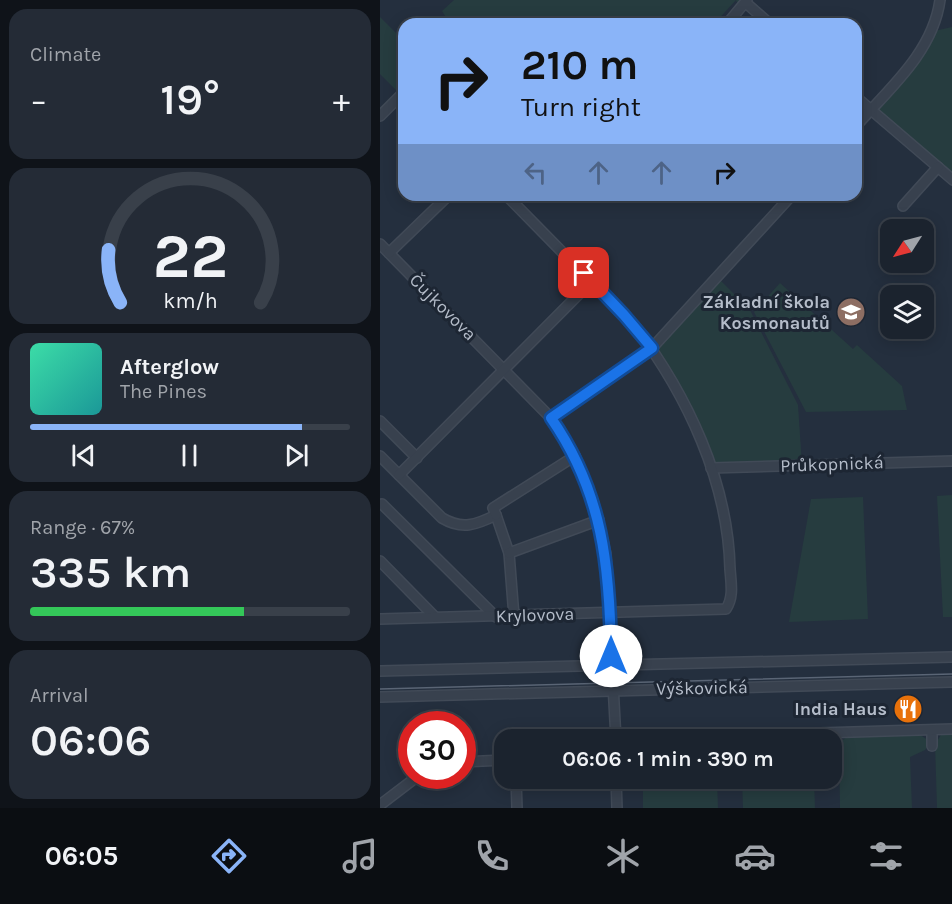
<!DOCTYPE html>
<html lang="en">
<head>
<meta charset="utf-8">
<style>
	:root { --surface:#1b232e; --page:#242b36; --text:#f1f3f6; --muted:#a0a4aa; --line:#39404a; --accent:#8ab4f8 }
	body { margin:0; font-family:Karla,sans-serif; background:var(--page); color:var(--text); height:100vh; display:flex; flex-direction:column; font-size:22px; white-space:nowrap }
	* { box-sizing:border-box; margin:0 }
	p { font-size:20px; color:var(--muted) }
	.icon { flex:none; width:33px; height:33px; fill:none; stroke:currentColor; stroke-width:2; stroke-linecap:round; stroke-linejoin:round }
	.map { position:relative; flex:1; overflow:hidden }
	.drawer { display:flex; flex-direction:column; gap:9px; padding:9px; background:#0f1319; width:380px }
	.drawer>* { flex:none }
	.guide { position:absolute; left:18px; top:18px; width:464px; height:183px; border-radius:18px; box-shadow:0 3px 15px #0003,0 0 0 2px var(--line); background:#8ab4f8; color:#111; overflow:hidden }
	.needle { width:39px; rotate:234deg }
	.tools { position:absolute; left:500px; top:219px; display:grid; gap:12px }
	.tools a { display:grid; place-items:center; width:54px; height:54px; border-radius:12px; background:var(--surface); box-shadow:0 3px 15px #0003,0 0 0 2px var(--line); font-size:30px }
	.speed { position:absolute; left:18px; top:711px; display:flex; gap:12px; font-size:30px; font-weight:700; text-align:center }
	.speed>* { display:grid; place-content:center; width:78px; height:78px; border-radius:50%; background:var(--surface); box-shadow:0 3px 15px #0003,0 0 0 2px var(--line); line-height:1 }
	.speed .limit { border:9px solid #d22; background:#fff; color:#111 }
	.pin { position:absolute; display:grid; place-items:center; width:51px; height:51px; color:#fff; margin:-26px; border-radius:12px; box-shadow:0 3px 9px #0006 }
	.me { position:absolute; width:66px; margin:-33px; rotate:0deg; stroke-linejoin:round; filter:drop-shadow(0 0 4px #0008) }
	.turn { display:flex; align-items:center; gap:21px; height:126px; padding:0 24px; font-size:27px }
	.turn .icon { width:78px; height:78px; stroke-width:2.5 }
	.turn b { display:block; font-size:42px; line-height:51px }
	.lanes { display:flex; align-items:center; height:57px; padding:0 24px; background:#0003; justify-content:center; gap:30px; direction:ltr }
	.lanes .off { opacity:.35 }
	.big { font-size:45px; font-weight:600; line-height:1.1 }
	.drawer .card { flex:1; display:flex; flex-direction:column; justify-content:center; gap:9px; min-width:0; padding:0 21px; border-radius:18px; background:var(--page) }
	.drawer .dial { align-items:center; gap:0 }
	.dial svg { height:156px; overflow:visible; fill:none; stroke:var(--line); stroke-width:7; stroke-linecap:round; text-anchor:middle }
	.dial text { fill:var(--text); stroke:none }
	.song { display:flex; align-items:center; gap:18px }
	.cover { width:72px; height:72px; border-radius:9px; background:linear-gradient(135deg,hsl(160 70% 55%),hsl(180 70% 35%)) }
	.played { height:6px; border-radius:3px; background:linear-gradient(90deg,var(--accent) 85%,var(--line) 85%) }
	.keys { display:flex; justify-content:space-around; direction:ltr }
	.heat { display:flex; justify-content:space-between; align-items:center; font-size:33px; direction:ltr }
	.charge { height:9px; border-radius:4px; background:linear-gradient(90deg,#34c759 67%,var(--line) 0) }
	.trip { position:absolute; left:114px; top:729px; width:348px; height:60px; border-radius:18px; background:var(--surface); box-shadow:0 3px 15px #0003,0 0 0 2px var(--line); font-weight:600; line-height:60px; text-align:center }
	.dock { display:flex; height:96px; justify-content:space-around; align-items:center; background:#0b0e12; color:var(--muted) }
	.dock .icon { width:42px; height:42px }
	.dock .selected { color:var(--accent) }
	.dock b { font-size:27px; color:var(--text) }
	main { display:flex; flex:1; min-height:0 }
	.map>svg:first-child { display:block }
</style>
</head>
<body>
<main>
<section class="drawer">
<div class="card"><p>Climate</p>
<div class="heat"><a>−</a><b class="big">19°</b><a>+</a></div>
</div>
<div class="card dial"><svg viewBox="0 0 100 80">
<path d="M14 69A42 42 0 1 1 86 69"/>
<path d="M14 69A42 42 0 0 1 8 42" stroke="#8ab4f8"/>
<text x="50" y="56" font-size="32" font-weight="700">22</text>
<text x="50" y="72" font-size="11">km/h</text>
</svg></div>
<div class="card">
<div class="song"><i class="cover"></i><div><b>Afterglow</b><p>The Pines</p></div></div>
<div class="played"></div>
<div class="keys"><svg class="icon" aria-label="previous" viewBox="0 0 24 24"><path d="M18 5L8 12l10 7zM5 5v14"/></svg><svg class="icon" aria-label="pause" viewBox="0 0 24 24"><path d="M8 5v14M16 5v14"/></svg><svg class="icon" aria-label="next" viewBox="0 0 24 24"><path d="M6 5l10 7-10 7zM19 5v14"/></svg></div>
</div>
<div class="card"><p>Range · 67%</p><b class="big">335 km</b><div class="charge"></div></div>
<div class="card"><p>Arrival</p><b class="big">06:06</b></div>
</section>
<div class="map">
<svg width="573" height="808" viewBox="0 0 573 808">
	<rect width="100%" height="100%" fill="#242f3e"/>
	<g fill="#263c3f">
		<polygon points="74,0 363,0 358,5 356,0 334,24 70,24 62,11"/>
		<polygon points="0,17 24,41 24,85 18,92 0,74"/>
		<polygon points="572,27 572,180 490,110 550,32"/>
		<polygon points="337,277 370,310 418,405 422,465 331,468 272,348"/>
		<polygon points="400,283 473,349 477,345 522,386 527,410 426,412 374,312"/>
		<polygon points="572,495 572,617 563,617 557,496"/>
		<polygon points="483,497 488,619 409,622 431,499"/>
		<polygon points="572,734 572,808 557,808 555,744 561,735"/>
		<polygon points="540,735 548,740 549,745 545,750 530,757 532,808 460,808 459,748 461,741 469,736"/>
		<polygon points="263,779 337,779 338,808 263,808"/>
		<polygon points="362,779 434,779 435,808 363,808"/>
	</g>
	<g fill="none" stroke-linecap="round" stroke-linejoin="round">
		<g stroke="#414a57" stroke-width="12">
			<g id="minor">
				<polyline points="366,3 390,24"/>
				<polyline points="347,24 367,0"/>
				<polyline points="476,97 573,180"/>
				<polyline points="0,116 24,92"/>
				<path d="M476,126c33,-37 77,-74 84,-126"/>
				<polyline points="523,206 558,167"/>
				<polyline points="0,244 171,418 195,456 214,504 226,554 236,740"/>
				<polyline points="9,253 69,195"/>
				<polyline points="171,418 272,348 412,195"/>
				<polyline points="0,421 37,458"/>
				<path d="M0,456l62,62c20,12 34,7 54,-3l13,38 5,64"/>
				<polyline points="331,468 573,461"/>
				<polyline points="19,475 212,281"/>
				<polyline points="2,504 116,617"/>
				<polyline points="116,515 113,508 195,456"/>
				<polyline points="129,553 219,520"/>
				<polyline points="0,561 55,617"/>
				<path d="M0,619l346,-10c8,-12 5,-26 4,-40 -2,-88 -43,-174 -95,-243l-129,-131"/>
				<polyline points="0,671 573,657"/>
				<polyline points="0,697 573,682"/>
				<polyline points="552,730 552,746"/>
				<polyline points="455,733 456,750"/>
				<polyline points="236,739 573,729"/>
				<polyline points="82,762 124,760"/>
				<polyline points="136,778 137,808"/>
				<polyline points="236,778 237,808"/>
				<polyline points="0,805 38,776"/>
			</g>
		</g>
		<use href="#minor" stroke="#38414e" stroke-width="9"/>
		<polyline stroke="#5a6575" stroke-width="1.5" points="0,689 573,674"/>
	</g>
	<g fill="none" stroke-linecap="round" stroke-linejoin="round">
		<g stroke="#114b97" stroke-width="15">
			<path id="route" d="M204,273l40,42 28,33 -101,70c52,75 59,149 60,238"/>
		</g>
		<use href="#route" stroke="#1a73e8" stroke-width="10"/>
	</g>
	<defs>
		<g id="school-disc" transform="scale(1.5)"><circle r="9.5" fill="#8d6e63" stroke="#1d2633"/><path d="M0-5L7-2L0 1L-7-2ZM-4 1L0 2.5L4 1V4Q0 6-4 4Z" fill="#fff"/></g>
		<g id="restaurant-disc" transform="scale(1.5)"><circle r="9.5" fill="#e8710a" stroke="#1d2633"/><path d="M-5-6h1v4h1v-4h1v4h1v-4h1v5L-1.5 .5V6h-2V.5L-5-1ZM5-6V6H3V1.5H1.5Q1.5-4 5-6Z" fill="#fff"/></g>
	</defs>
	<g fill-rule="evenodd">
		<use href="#school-disc" x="471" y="312"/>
		<use href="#restaurant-disc" x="528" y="709"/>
	</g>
	<g text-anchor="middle" stroke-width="6" stroke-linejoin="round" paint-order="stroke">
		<g font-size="18" font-weight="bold" fill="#b4bcc9" stroke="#1d2633" text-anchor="end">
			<text x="450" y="308">Základní škola<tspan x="450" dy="21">Kosmonautů</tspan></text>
			<text x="507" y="715">India Haus</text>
		</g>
		<g font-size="18" fill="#b4bcc9" stroke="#1d2633">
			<text transform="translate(63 307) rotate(45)" y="6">Čujkovova</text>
			<text transform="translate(452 464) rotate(-2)" y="6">Průkopnická</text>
			<text transform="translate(155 615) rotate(-2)" y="6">Krylovova</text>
			<text transform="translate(322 688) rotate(-1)" y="6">Výškovická</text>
		</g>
	</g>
</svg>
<div class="tools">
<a><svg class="needle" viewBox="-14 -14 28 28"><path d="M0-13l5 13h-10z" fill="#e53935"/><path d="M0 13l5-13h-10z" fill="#a0a4aa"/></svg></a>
<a><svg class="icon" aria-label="layers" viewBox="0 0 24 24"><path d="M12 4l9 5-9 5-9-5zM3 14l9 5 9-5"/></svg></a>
</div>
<div class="speed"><div class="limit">30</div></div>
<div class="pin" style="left:204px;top:273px;background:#d93025"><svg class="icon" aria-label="arrive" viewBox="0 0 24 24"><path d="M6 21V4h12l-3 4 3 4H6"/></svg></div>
<svg class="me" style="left:231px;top:656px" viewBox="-20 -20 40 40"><circle r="19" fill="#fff"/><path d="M0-13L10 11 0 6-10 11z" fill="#1a73e8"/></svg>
<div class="trip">06:06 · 1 min · 390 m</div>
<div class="guide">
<div class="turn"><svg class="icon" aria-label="right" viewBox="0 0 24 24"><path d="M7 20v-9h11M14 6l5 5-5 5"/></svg><div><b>210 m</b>Turn right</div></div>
<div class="lanes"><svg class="icon off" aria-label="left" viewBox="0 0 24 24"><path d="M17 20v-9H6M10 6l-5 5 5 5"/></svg><svg class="icon off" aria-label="ahead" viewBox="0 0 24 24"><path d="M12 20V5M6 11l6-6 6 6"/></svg><svg class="icon off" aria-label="ahead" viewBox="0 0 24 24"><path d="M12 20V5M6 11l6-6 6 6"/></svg><svg class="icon" aria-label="right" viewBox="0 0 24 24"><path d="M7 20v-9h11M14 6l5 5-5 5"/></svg></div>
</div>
</div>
</main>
<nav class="dock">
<b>06:05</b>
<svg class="icon selected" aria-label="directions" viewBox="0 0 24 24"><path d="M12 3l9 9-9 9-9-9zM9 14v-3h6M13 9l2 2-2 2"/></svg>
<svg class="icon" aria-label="music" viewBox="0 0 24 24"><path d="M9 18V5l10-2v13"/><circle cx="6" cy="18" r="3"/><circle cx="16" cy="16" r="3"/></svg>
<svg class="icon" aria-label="phone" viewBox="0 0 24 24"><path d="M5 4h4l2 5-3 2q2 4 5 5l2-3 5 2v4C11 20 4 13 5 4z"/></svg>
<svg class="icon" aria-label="climate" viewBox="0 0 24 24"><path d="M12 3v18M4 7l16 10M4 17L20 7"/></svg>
<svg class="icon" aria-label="car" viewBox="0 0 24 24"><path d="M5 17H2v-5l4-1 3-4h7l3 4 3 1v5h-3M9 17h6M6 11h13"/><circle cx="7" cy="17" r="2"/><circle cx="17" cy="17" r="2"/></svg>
<svg class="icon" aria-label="filters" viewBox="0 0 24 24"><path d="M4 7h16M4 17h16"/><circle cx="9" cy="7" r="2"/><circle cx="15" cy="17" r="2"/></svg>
</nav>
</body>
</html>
